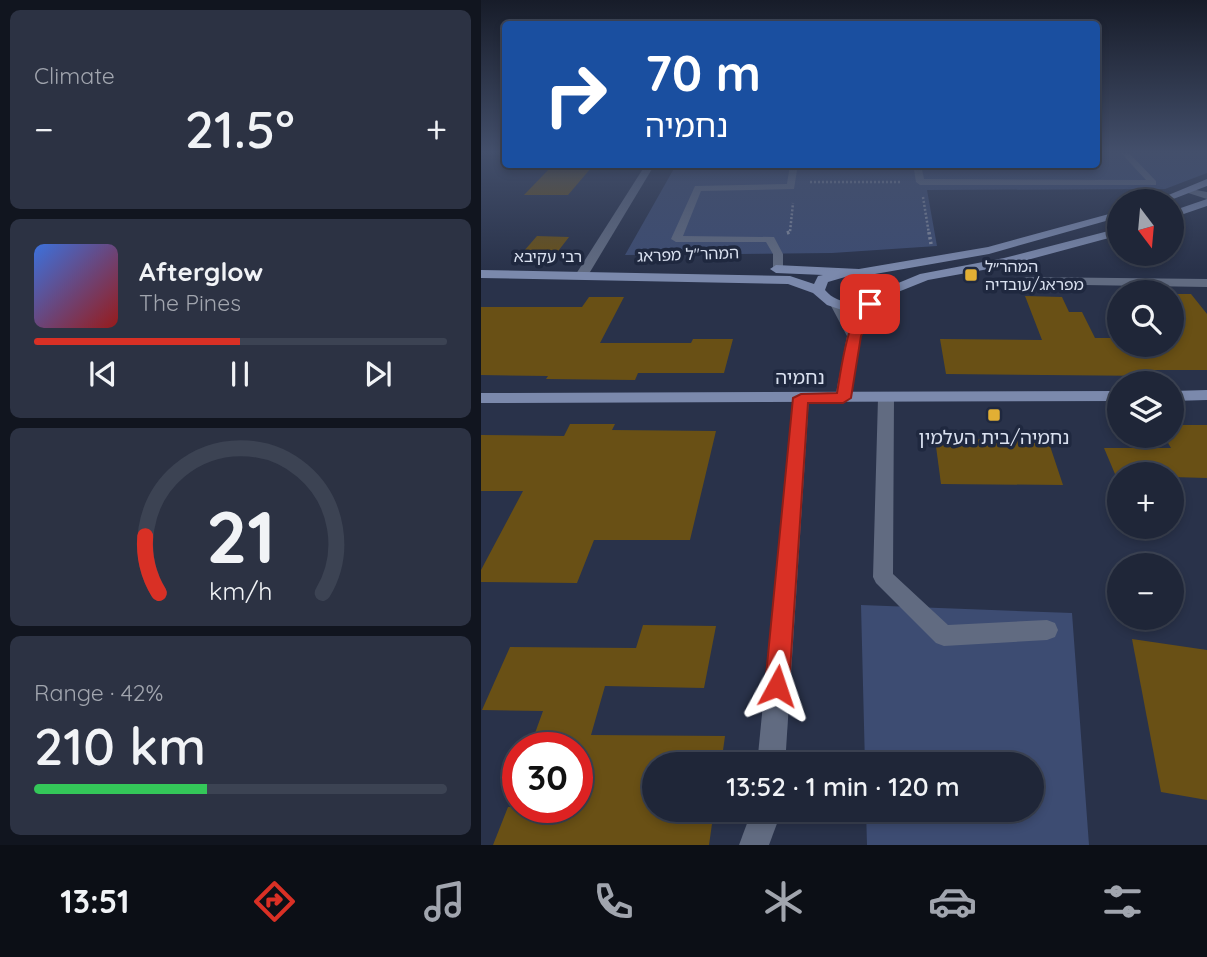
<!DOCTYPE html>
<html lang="en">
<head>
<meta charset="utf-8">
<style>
	:root { --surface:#1f2638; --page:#2c3243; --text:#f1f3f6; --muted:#a1a5ae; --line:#3c4353; --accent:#d93025 }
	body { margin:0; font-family:Quicksand,"Noto Sans Hebrew",sans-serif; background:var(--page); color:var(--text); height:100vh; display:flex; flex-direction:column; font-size:26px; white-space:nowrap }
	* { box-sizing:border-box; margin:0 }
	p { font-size:23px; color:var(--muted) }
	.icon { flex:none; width:38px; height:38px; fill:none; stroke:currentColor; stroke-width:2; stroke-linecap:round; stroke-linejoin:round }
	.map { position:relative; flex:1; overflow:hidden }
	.side { display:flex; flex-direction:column; gap:10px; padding:10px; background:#11151f; width:481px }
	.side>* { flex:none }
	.guide { position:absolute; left:21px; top:21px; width:598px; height:147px; border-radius:7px; box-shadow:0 4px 10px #0003,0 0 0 2px var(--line); background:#1a4fa0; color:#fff; overflow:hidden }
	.needle { width:46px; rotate:164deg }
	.fabs { position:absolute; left:626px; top:189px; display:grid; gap:14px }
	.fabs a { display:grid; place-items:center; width:77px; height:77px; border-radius:50%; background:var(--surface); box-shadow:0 4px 10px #0003,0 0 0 2px var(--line); font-size:35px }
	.speed { position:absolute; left:21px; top:732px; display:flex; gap:14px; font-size:35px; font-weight:700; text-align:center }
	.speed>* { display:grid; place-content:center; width:91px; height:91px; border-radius:50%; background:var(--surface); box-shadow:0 4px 10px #0003,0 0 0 2px var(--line); line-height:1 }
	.speed .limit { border:10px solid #d22; background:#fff; color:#111 }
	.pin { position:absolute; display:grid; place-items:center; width:60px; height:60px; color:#fff; margin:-30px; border-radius:14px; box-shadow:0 4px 10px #0006 }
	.me { position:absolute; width:77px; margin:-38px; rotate:5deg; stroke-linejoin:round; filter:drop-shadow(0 0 5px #0008) }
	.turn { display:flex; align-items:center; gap:24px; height:147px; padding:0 28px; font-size:32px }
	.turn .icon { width:91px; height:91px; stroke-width:2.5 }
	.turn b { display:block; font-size:49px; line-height:60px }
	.big { font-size:52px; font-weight:600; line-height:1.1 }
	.side .card { flex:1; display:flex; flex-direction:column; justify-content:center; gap:10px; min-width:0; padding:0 24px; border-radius:10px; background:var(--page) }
	.side .dial { align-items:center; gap:0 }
	.dial svg { height:182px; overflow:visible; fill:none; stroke:var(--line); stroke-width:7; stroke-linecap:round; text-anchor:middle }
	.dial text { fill:var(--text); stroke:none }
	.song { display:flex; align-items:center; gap:21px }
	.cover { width:84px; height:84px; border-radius:10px; background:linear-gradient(135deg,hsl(220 70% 55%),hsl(0 70% 35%)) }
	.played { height:7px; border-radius:4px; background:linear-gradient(90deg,var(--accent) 50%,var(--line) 50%) }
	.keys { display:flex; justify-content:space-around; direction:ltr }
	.heat { display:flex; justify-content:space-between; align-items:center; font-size:38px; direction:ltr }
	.charge { height:10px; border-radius:5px; background:linear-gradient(90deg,#34c759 42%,var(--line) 0) }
	.trip { position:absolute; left:161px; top:752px; width:402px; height:70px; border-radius:35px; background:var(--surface); box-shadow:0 4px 10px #0003,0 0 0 2px var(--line); font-weight:600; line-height:70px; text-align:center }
	.tab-bar { display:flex; height:112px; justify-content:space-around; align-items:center; background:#0c0f16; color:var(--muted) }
	.tab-bar .icon { width:49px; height:49px }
	.tab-bar .selected { color:var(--accent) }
	.tab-bar b { font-size:32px; color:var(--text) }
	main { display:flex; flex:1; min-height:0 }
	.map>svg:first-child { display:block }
</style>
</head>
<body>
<main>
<section class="side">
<div class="card"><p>Climate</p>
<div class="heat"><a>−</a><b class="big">21.5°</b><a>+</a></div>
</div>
<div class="card">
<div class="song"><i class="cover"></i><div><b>Afterglow</b><p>The Pines</p></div></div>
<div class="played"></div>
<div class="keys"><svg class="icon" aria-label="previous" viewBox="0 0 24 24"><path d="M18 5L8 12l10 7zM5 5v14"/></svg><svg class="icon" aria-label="pause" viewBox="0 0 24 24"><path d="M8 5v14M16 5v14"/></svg><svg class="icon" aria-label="next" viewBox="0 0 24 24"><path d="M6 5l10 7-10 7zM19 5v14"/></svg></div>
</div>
<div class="card dial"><svg viewBox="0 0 100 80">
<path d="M14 69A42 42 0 1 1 86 69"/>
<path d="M14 69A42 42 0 0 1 8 44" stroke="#d93025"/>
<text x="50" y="56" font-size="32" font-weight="700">21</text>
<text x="50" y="72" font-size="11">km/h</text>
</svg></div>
<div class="card"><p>Range · 42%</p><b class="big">210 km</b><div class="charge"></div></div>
</section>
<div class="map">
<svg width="726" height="845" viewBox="0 0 726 845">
	<rect width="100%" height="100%" fill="#29324a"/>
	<g fill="#3d4c72">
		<polygon points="616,153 726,153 726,173 684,189 446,190 456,246 351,253 144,255 195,165 616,164"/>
		<polygon points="380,605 591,613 608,845 386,845 385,810 551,810 551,765 384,765"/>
	</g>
	<g fill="#695015">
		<polygon points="69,168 110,168 87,195 43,195"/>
		<polygon points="56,236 88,237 71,259 36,259"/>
		<polygon points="691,294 710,294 726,314 726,370 673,370 677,376 465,374 459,339 561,340 544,296 581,297 588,312 601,312 614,338 639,338 639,345 691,345"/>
		<polygon points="108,297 143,297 119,343 210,343 212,339 252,339 243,373 157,373 154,380 65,379 67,376 0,375 0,307 101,307"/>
		<polygon points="89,424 134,424 131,430 235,431 209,540 113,540 96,583 0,582 0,570 42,491 0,491 0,435 83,436"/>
		<polygon points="691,425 726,425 726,478 691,477 691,474 634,474 623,448 690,448 683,436 691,436"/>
		<polygon points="454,439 567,440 582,485 460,484"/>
		<polygon points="162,625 235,626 223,688 124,686 110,735 244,736 240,765 173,765 173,810 233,810 228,845 12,845 27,807 96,807 96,747 49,747 62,711 1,710 29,647 155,648"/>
		<polygon points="651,639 726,650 726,800 680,792"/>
	</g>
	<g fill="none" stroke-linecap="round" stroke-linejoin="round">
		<g stroke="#828a9e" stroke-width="2.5" stroke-dasharray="2 2" stroke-linecap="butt">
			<polyline points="329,182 421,182"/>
			<polyline points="442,197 448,234"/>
			<polyline points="306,233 309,232 312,203"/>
		</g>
		<g stroke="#828a9e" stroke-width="3.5" stroke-dasharray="2.5 2.5" stroke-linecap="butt">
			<polyline points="448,232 450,244"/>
			<polyline points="306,233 309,232"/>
		</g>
		<g fill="#616b81" fill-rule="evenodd">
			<polygon points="640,153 648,153 675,181 675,185 439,185 435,182 432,164 440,164 443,179 665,180"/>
			<polygon points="309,164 317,164 313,189 220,191 202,236 293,237 302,254 302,271 292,269 292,254 285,242 195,242 190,239 214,186 306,184"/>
			<polygon points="405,393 413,398 412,574 467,625 566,620 574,623 577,630 574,637 566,640 463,646 455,643 395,583 392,577 397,398"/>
		</g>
		<g fill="#616b81" fill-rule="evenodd">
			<polygon points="165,164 174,164 106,277 96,277 95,274"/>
			<polygon points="704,188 726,192 726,199 704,192"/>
			<polygon points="547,277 726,279 726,287 542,284 542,278"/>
			<polygon points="356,300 361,301 373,322 384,301 389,300 396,304 380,336 370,398 362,403 354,398 366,336 349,304"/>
			<polygon points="320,393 328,398 304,765 276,765 312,398"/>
			<polygon points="271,810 301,810 288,845 258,845"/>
		</g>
		<g fill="#7b89ac" fill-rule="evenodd">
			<polygon points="726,179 726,186 687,201 673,201"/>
			<polygon points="726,199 726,206 691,218 691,211"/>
			<path d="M639,211v6l-131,37 -114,20 10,2 6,10 29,-12 84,-16 116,-30v7l-115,31 -77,14 -40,16 -10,10 -15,4h-21l-15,-5 -14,-12 -25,-9 -307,-6v-8l309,6 24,8 4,-8 5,-1 -47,-2 -6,-4 6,-4 83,4 129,-22zM371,275l23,7 4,7c-12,19 -41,17 -54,1l3,-8z"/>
			<polygon points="726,390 726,400 691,401 691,391"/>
			<polygon points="639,391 639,401 0,403 0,393"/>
		</g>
	</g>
	<linearGradient id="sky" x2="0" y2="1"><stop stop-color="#171c29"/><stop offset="0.56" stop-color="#434f6b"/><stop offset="1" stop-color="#434f6b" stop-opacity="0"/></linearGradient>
	<rect width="726" height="271" fill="url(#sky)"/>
	<path fill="#d93025" stroke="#8d1f18" stroke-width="2" d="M389,300l6,4 -15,32 -10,62 -8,5h-35l-19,283 -4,8 -8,4 -8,-4 -4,-8 28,-288 8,-4 36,-1c4,-22 11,-85 33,-93z"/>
	<g fill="#e2af34" stroke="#1f283f" stroke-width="2.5">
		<rect x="483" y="268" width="14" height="14" rx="3.5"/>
		<rect x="506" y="408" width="14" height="14" rx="3.5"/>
	</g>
	<g text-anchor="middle" stroke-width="7" stroke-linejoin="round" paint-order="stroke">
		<g font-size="16" fill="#dae1f0" stroke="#1f283f">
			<text transform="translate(207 254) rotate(-2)" y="6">המהר"ל מפראג</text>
			<text x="67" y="262">רבי עקיבא</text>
		</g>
		<g font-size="16" fill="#dae1f0" stroke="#1f283f" text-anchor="start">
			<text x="504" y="272">המהר״ל<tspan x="504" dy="18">מפראג/עובדיה</tspan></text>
		</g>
		<g font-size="19" fill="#dae1f0" stroke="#1f283f">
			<text x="319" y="384">נחמיה</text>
		</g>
		<g font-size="19" fill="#dae1f0" stroke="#1f283f">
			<text x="513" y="444">נחמיה/בית העלמין</text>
		</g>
	</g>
</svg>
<div class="fabs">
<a><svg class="needle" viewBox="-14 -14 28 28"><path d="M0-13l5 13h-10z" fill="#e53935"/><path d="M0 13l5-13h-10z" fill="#a1a5ae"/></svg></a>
<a><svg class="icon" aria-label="search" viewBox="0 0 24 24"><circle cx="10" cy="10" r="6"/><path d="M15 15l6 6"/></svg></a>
<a><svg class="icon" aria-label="layers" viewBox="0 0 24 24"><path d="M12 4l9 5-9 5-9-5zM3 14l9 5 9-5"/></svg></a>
<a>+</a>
<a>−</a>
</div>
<div class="speed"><div class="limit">30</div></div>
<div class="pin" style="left:389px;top:304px;background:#d93025"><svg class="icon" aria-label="arrive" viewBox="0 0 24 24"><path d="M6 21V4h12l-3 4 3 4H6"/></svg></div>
<svg class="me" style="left:296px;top:686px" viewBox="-20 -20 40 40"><path d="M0-17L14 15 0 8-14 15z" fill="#d93025" stroke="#fff" stroke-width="4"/></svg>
<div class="trip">13:52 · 1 min · 120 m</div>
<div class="guide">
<div class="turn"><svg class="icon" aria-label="right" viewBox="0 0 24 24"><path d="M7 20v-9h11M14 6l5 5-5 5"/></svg><div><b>70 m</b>נחמיה</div></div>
</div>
</div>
</main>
<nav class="tab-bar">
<b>13:51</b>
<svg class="icon selected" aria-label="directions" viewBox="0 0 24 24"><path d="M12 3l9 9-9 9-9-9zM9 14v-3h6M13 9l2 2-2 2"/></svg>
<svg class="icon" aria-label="music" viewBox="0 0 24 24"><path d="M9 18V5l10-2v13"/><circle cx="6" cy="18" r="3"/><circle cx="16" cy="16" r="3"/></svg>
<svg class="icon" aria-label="phone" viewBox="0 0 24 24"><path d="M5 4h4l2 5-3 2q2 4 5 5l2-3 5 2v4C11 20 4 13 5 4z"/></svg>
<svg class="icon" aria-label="climate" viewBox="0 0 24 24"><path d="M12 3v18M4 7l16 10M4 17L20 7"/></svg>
<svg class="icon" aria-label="car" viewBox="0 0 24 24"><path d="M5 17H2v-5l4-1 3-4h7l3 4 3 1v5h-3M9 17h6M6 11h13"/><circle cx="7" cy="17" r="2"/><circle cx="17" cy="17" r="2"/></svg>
<svg class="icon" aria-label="filters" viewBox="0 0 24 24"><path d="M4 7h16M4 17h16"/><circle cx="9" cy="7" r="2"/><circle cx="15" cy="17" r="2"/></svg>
</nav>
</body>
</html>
